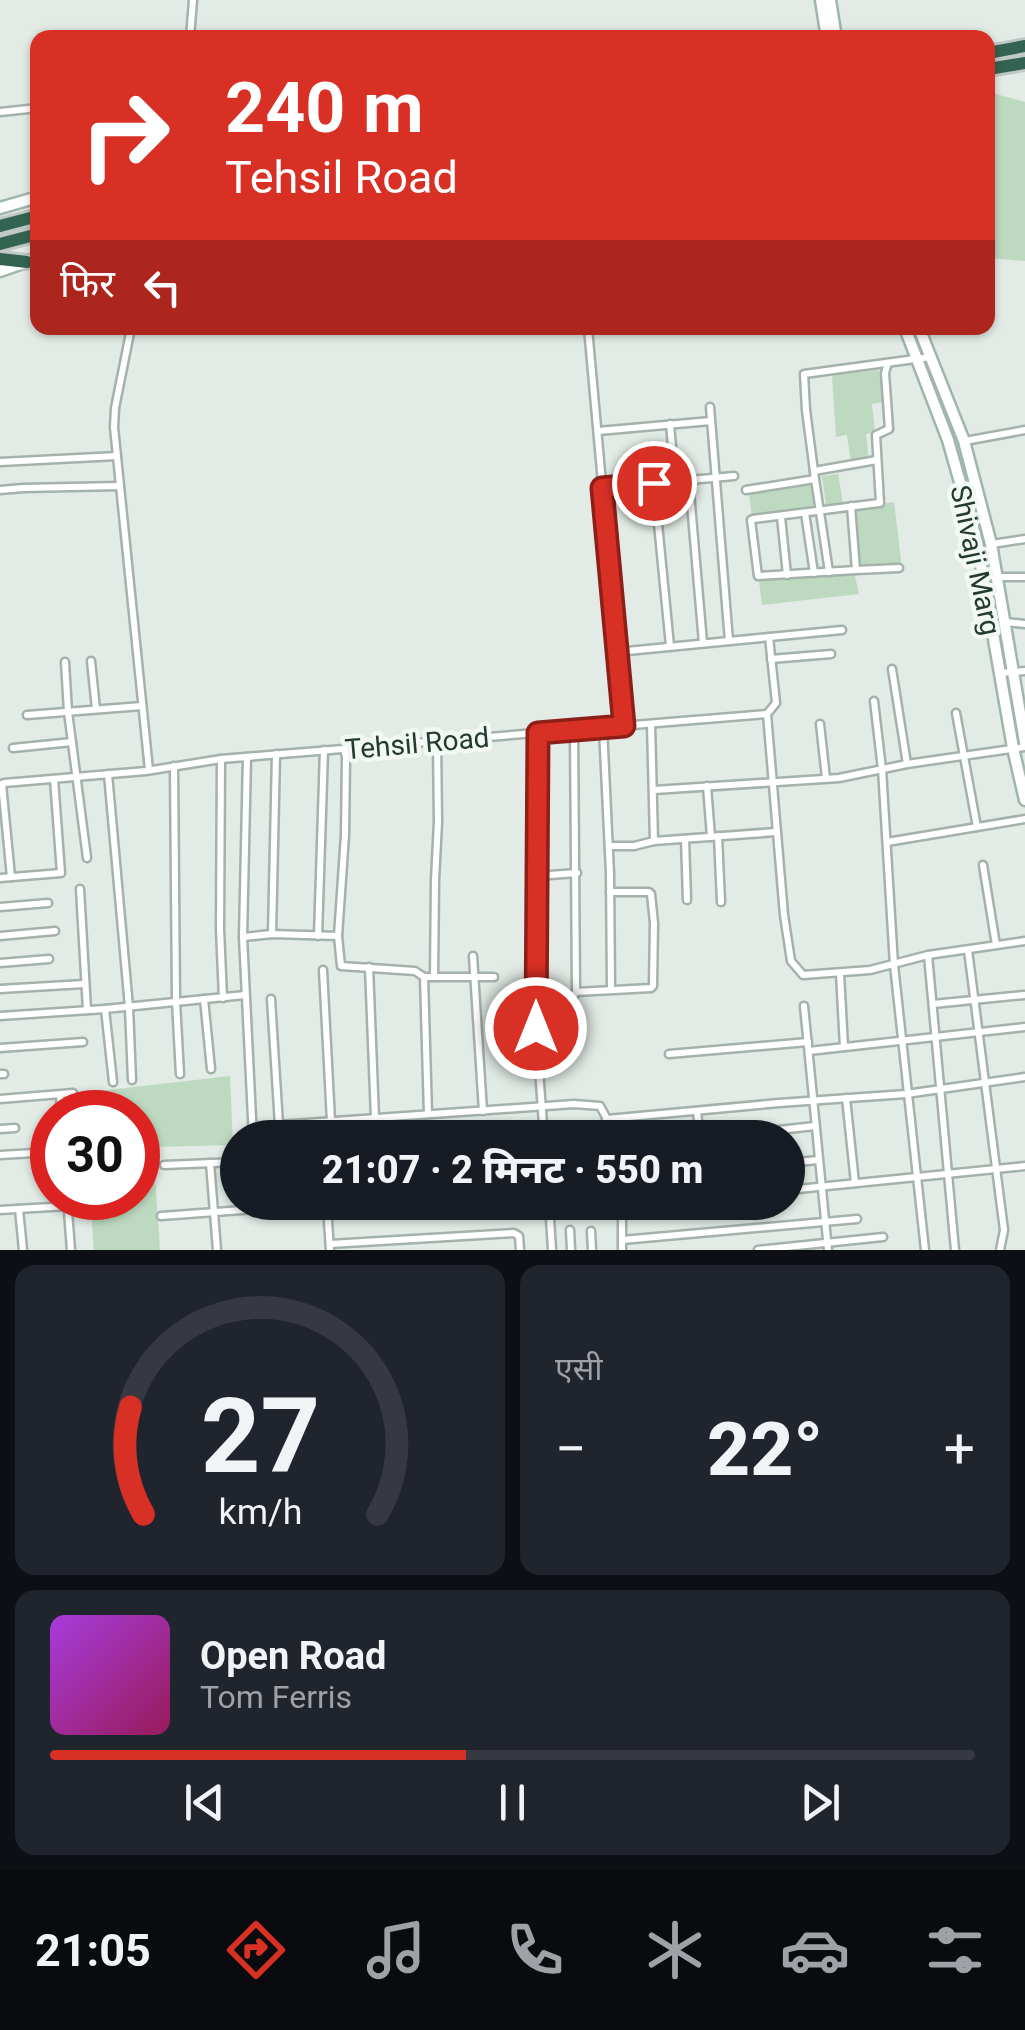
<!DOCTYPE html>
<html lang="hi">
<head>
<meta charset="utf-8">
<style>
	:root { --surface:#171b24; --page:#20242c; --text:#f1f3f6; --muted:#9ea1a6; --line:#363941; --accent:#d93025 }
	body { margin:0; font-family:Roboto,"Noto Sans Devanagari",sans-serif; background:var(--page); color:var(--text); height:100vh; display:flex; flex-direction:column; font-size:38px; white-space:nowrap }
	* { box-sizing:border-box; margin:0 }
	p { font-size:32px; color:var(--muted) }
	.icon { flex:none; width:55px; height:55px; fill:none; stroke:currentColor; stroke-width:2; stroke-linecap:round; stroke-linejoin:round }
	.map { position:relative; height:1250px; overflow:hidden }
	.drawer { display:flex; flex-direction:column; gap:15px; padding:15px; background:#0d0f14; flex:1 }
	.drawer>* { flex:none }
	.guide { position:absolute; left:30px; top:30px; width:965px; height:305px; border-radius:20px; box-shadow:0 2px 8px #0004; background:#d93025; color:#fff; overflow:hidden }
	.speed { position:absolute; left:30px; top:1090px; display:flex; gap:20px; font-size:50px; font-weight:700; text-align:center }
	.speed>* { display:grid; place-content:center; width:130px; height:130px; border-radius:50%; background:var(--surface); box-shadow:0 2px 8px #0004; line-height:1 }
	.speed .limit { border:15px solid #d22; background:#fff; color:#111 }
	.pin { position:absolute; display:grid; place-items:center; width:85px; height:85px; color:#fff; margin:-42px; border:5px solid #fff; border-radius:50%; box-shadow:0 2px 10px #0007 }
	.me { position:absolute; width:110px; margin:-55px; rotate:0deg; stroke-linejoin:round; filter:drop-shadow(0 0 8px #0008) }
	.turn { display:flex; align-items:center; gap:35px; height:210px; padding:0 30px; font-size:45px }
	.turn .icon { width:130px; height:130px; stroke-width:2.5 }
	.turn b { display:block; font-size:70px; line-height:85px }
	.then { display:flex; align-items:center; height:95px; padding:0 30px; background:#0003; gap:20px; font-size:38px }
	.big { font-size:75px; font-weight:800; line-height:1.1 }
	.drawer .widget { flex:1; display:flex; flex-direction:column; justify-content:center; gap:15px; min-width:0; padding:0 35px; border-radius:20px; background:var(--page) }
	.drawer .dial { align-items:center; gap:0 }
	.dial svg { height:260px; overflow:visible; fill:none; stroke:var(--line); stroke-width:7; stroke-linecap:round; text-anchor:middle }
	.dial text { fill:var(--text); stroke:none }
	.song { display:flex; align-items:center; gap:30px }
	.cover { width:120px; height:120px; border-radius:15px; background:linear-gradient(135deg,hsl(280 70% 55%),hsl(330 70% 35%)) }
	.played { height:10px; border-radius:5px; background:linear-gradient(90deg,var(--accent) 45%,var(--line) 45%) }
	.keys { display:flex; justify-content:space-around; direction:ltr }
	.heat { display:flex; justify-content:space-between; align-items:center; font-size:55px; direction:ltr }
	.drawer .tiles { flex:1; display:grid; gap:15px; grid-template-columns:1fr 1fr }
	.widget:last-child { grid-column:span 2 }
	.trip { position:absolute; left:220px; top:1120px; width:585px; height:100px; border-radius:50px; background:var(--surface); box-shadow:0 2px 8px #0004; font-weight:800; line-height:100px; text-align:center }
	.menu { display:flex; height:160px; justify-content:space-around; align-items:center; background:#090b0e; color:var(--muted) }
	.menu .icon { width:70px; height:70px }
	.menu .on { color:var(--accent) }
	.menu b { font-size:45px; color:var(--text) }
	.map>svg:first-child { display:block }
</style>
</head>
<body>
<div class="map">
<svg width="1025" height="1250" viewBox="0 0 1025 1250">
	<rect width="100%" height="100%" fill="#e2ebe5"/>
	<g fill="#bddac0">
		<polygon points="988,92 1025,102 1025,261 988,258"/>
		<polygon points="879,370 883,402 872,404 875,432 866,434 869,460 851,462 847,435 836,437 832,375"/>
		<polygon points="838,474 843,503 826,505 822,476"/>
		<polygon points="812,483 815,510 752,518 749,493"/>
		<polygon points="894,502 902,568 857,573 850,510"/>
		<polygon points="854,572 859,594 762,605 759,581"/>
		<polygon points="230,1076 233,1145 153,1147 160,1250 94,1250 90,1198 138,1198 138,1112 83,1112 82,1093"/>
	</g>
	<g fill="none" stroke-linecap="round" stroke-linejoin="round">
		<g stroke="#a5b2ab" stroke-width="11">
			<g id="street">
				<polyline points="190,38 193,0"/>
				<polyline points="0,112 38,108"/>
				<polyline points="131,328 115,408 114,427 149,770"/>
				<polyline points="588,328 624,726"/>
				<polyline points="710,407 729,641"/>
				<polyline points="670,424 675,481"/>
				<polyline points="598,431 711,421"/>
				<polyline points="965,441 1025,430"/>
				<polyline points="0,462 117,456"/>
				<polyline points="814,471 877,460"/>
				<polyline points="689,481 703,643"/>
				<polyline points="654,483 670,646"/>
				<polyline points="602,488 734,476"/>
				<polyline points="0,490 23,488 120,486"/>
				<polyline points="746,490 815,479"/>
				<polyline points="851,506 856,570 758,576 751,520 753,519 879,503 880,503 876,435 889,429 885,373 888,363"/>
				<polyline points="805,513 814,573"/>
				<polyline points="781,517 787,575"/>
				<polyline points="992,544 1025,539"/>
				<polyline points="856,570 899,568"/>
				<polyline points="829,572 815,479 806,410 804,374 930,357"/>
				<polyline points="997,577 1025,577"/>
				<polyline points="1005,622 1025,624"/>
				<polyline points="617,652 842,630"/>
				<polyline points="771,659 831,654"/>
				<polyline points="91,661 96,709"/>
				<polyline points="65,662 68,712 87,858"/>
				<polyline points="892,669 907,764"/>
				<polyline points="1000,673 1025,671"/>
				<polyline points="874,701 882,769 894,965 925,1250"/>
				<polyline points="956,713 977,827"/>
				<polyline points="767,714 784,915 791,961 803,975 870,970 928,955 1025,941"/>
				<polyline points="767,714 776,703 769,637"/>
				<polyline points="27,715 142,706"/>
				<polyline points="651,724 654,841"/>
				<polyline points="820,724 826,778"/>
				<polyline points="603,728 610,873 611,989"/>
				<polyline points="538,733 536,1028 544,1138"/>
				<polyline points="13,748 72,742"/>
				<polyline points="247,757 243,937 253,1138"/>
				<polyline points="221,759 220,929 223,998"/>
				<polyline points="174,766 176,1002 180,1074"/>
				<polyline points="108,774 129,1007 132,1080"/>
				<polyline points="2,784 11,877"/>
				<polyline points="707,786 711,837"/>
				<polyline points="0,788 4,783 146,771 221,759 767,714"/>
				<polyline points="654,790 839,778 907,764 1025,747"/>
				<polyline points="718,836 721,902"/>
				<polyline points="685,839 687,900"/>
				<polyline points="887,842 1025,819"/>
				<polyline points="609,846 634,846 654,841 776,832"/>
				<polyline points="983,865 996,945"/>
				<polyline points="536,876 577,873"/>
				<polyline points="0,878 61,873 54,779"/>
				<polyline points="80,889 87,1010"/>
				<polyline points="0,907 48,903"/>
				<polyline points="272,934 276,754"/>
				<polyline points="0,936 55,931"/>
				<polyline points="318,936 324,750"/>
				<polyline points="338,936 341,966 415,971 424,977 494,977"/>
				<polyline points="243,937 272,934 338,936 345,835 346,757 344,749"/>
				<polyline points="968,950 1004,1230 1000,1250"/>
				<polyline points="928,955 955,1250"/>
				<polyline points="473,956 483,1111"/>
				<polyline points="0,963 49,959"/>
				<polyline points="369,967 375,1118"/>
				<polyline points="323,970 331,1121"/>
				<polyline points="840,973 844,1047"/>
				<polyline points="424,977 428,1114"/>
				<polyline points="434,977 435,880 438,822 437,741"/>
				<polyline points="0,989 84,984"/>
				<polyline points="576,992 651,988 653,986 654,923 651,894 649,892 610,892"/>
				<polyline points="535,997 574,996 576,992 574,730"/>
				<polyline points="204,999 211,1069"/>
				<polyline points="271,999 279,1125"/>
				<polyline points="933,1004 1024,995"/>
				<polyline points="804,1006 828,1250"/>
				<polyline points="105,1009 113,1082"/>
				<polyline points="0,1016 105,1009 245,995"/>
				<polyline points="0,1048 83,1042"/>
				<polyline points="809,1051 1025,1027"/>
				<polyline points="669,1054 808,1042"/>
				<polyline points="0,1074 4,1074"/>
				<polyline points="60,1095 61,1112"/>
				<polyline points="846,1098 855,1183"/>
				<polyline points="0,1099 73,1093"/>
				<polyline points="697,1111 700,1138"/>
				<polyline points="606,1119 608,1138"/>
				<polyline points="252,1127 574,1104 600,1106 607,1119 779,1103 906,1094 1025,1077"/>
				<polyline points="0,1129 15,1128"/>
				<polyline points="707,1138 815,1126"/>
				<polyline points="0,1155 52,1152"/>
				<polyline points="210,1163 217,1250"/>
				<polyline points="788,1163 818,1160"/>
				<polyline points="164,1165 238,1162"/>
				<polyline points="788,1190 1025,1166"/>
				<polyline points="67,1198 71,1250"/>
				<polyline points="549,1202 552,1250"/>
				<polyline points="614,1202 615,1207 663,1202"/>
				<polyline points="622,1207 622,1250"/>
				<polyline points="19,1209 23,1250"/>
				<polyline points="0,1210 68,1206"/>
				<polyline points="161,1216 325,1204 327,1207 330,1250"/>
				<polyline points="570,1230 571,1250"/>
				<polyline points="591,1231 592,1250"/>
				<polyline points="622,1240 857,1219"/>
				<polyline points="330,1244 514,1233 519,1236 520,1250"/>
				<polyline points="758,1250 883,1237"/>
			</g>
		</g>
		<g stroke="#a1b6ab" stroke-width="15">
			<g id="secondary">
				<polyline points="821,0 827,38"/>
				<polyline points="830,0 836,38"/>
				<polyline points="0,208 38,197"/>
				<polyline points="0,271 38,258"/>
				<polyline points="905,328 948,440 977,542 1013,748 1025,800"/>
				<polyline points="919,328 964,441 991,544 1025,742"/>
			</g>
		</g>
		<g stroke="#c1c8c5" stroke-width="18">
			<g id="highway">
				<polyline points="988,53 1025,46"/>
				<polyline points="988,69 1025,63"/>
				<polyline points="0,226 38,216"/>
				<polyline points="0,244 38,234"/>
				<polyline points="0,259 27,262"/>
			</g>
		</g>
		<use href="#street" stroke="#fff" stroke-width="6"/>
		<use href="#secondary" stroke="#fff" stroke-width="10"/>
		<use href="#highway" stroke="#326451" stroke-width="12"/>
	</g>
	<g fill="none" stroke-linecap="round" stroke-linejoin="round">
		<g stroke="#8d1f18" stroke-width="25">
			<polyline id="route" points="536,1028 538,733 624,726 602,488 654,483"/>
		</g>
		<use href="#route" stroke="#d93025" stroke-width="18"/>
	</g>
	<g text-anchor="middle" stroke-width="9" stroke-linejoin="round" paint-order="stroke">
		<g font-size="28" fill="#233a30" stroke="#f2f8f4">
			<text transform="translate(976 560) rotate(78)" y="10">Shivaji Marg</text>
			<text transform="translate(417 743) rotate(-5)" y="10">Tehsil Road</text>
		</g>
	</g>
</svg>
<div class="speed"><div class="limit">30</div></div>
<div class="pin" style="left:654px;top:483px;background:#d93025"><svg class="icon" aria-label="arrive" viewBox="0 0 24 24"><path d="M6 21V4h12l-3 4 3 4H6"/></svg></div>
<svg class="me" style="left:536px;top:1028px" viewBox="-20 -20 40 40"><circle r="17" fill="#d93025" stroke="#fff" stroke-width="3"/><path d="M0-11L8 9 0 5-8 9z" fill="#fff"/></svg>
<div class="trip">21:07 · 2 मिनट · 550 m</div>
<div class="guide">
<div class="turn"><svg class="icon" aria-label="right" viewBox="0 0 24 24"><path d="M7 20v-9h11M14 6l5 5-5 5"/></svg><div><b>240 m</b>Tehsil Road</div></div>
<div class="then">फिर<svg class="icon" aria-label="left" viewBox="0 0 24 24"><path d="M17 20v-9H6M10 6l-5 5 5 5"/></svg></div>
</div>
</div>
<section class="drawer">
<div class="tiles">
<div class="widget dial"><svg viewBox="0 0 100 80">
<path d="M14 69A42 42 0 1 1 86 69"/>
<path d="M14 69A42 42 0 0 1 10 36" stroke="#d93025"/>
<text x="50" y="56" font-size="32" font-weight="700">27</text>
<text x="50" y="72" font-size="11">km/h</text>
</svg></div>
<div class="widget"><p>एसी</p>
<div class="heat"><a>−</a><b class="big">22°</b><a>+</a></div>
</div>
<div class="widget">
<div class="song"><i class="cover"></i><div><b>Open Road</b><p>Tom Ferris</p></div></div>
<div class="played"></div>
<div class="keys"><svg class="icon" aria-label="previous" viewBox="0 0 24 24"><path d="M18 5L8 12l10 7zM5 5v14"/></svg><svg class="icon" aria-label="pause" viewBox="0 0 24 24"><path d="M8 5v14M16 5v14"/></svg><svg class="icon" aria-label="next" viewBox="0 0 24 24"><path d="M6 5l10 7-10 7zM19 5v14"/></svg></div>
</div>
</div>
</section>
<nav class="menu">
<b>21:05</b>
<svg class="icon on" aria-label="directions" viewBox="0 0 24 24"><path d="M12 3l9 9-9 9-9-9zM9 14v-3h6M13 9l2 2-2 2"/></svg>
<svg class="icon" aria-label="music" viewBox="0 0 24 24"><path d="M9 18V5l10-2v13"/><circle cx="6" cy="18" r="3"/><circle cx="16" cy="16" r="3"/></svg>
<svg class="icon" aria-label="phone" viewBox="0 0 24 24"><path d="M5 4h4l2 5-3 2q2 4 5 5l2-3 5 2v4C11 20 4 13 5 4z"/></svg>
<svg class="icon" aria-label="climate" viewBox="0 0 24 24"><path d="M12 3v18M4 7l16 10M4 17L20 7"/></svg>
<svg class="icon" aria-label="car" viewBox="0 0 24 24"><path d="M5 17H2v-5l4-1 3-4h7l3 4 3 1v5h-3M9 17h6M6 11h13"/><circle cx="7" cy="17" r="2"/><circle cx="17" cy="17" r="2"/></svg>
<svg class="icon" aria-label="filters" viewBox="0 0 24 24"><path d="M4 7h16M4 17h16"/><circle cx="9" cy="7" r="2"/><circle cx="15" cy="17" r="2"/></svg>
</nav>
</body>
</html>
